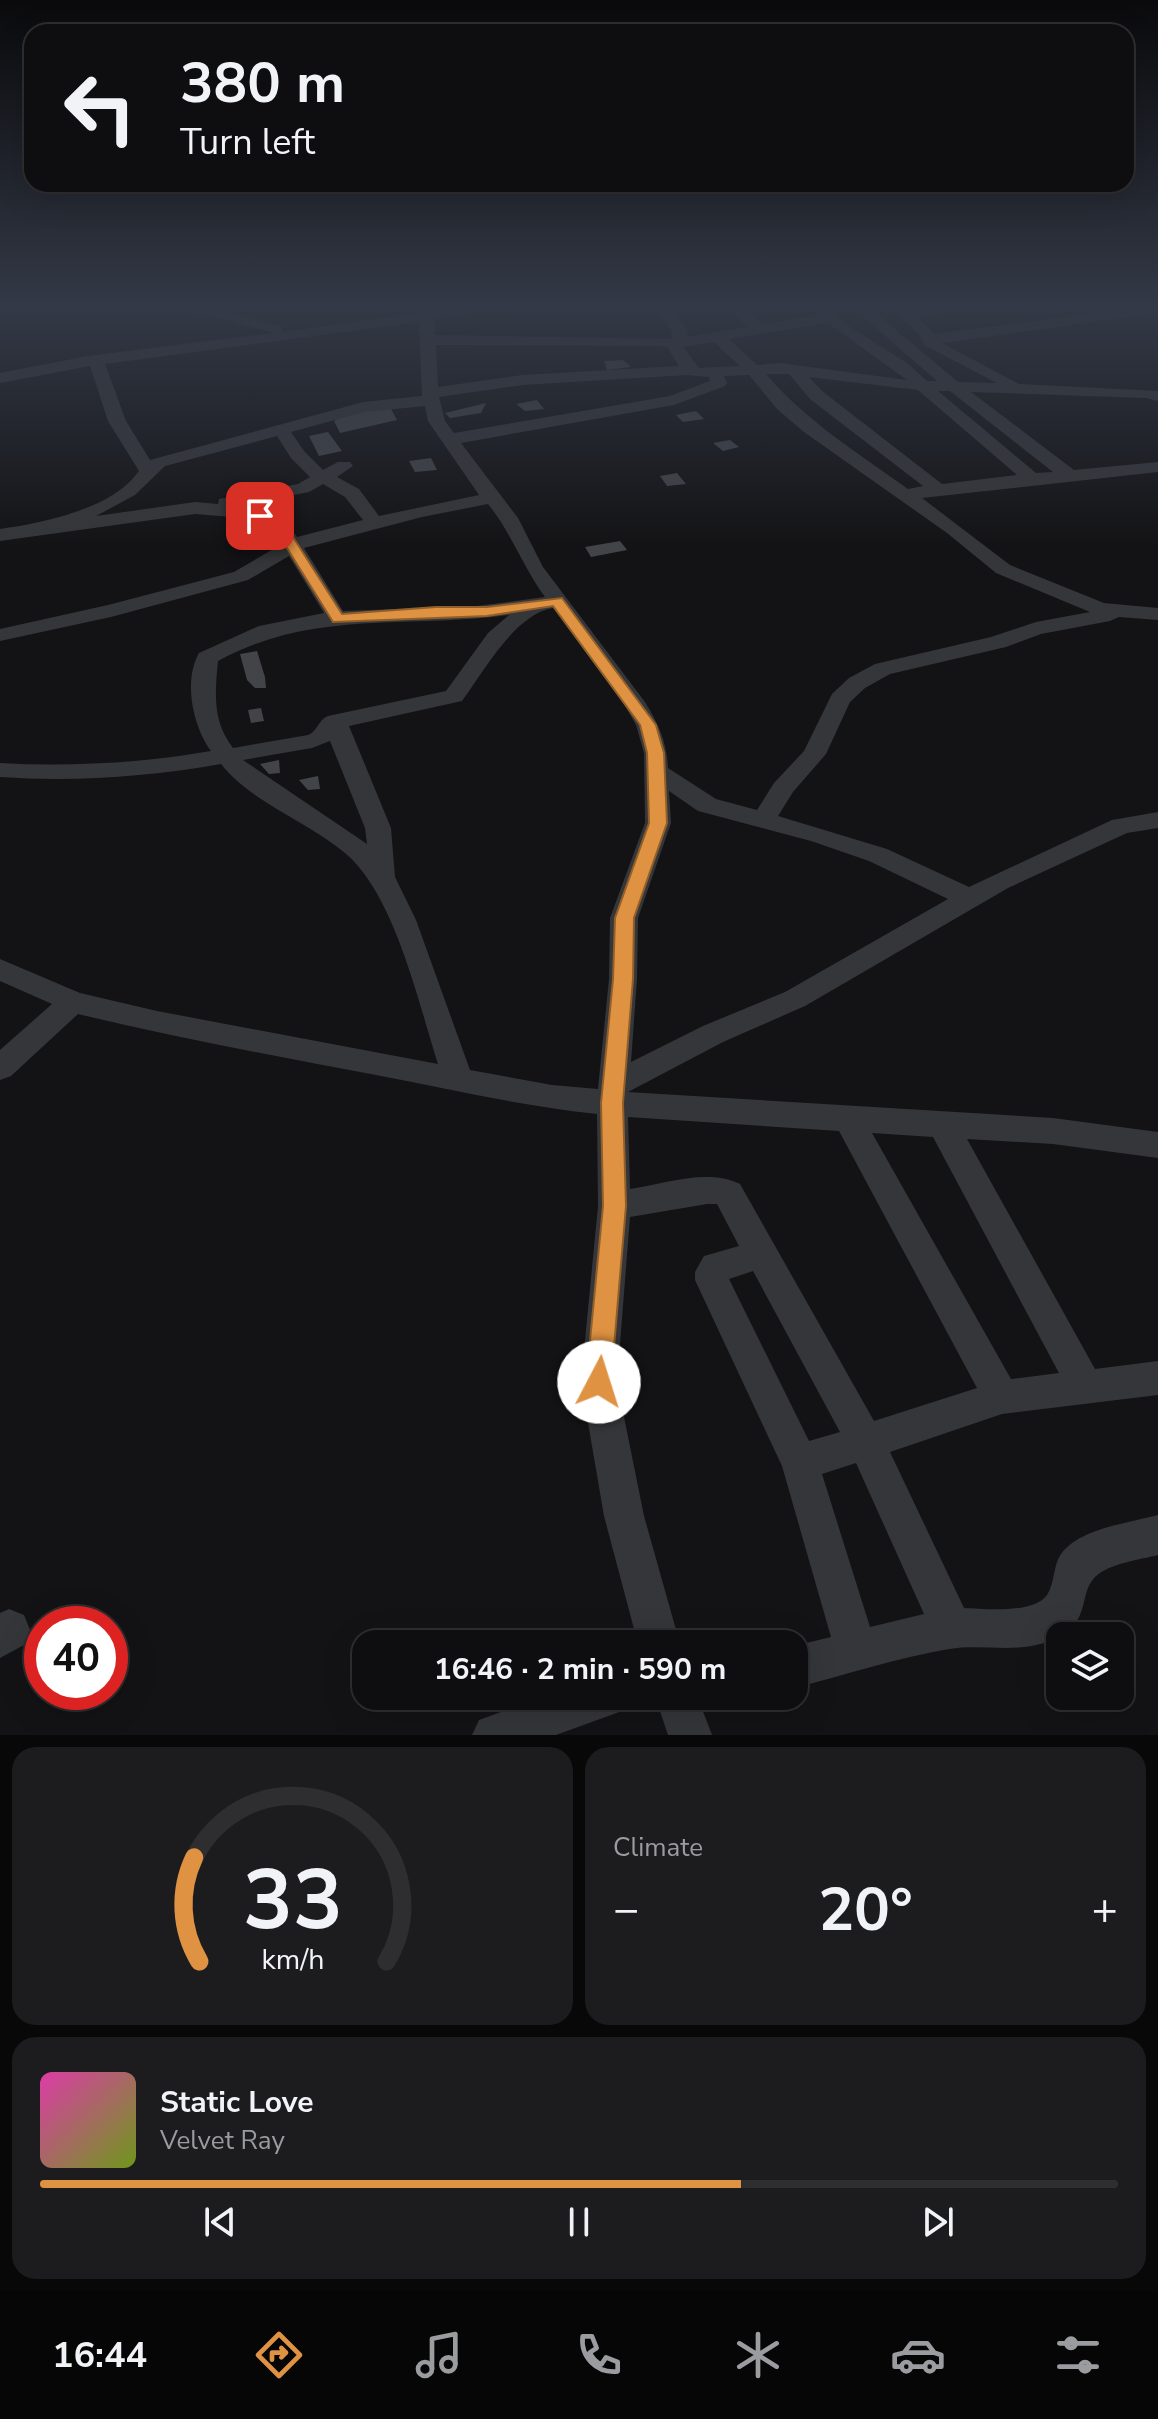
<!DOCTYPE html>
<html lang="en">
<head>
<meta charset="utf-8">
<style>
	:root { --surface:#0e0e10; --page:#1c1c1e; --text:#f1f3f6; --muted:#9b9c9f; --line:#2e2e30; --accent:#df9241 }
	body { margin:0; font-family:"Nunito Sans",sans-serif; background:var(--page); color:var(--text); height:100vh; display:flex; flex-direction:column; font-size:30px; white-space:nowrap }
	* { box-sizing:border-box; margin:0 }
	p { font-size:26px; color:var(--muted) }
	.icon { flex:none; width:44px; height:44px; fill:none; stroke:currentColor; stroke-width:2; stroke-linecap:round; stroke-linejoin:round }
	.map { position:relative; height:1735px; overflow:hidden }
	.panel { display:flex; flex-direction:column; gap:12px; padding:12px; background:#080809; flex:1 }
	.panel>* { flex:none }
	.hud { position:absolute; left:24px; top:24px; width:1110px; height:168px; border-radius:24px; box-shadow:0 8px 32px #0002,0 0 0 2px var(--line); background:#0e0e10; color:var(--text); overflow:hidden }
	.buttons { position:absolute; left:1046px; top:1622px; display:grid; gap:16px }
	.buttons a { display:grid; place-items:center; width:88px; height:88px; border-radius:16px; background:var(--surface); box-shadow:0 8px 32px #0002,0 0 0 2px var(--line); font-size:40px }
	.speed { position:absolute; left:24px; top:1606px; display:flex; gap:16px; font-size:40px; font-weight:700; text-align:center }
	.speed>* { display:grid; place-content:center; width:104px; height:104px; border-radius:50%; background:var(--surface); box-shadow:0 8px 32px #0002,0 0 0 2px var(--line); line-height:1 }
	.speed .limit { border:12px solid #d22; background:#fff; color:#111 }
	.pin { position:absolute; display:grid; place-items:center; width:68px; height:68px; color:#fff; margin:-34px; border-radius:16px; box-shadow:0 4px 12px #0006 }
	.me { position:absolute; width:88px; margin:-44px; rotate:5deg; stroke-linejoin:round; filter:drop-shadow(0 0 6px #0008) }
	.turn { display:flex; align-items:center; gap:28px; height:168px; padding:0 24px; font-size:36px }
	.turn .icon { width:104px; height:104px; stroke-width:2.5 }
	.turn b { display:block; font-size:56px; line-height:68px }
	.big { font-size:60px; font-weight:700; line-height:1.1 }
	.panel .widget { flex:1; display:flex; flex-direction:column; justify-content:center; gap:12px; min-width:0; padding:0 28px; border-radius:24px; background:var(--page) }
	.panel .dial { align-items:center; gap:0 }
	.dial svg { height:208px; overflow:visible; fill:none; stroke:var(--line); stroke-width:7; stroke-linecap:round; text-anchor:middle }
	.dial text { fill:var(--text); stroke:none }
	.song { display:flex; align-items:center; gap:24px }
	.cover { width:96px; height:96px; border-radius:12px; background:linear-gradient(135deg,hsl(320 70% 55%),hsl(80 70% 35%)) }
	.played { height:8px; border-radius:4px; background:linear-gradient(90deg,var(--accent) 65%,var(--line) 65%) }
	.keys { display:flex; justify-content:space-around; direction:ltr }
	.heat { display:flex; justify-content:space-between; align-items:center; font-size:44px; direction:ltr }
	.panel .tiles { flex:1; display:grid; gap:12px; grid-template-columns:1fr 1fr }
	.widget:last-child { grid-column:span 2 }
	.trip { position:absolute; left:352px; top:1630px; width:456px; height:80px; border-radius:24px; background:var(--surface); box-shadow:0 8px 32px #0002,0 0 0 2px var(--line); font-weight:700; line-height:80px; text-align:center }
	.tabs { display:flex; height:128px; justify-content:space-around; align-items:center; background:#060606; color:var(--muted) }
	.tabs .icon { width:56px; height:56px }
	.tabs .on { color:var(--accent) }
	.tabs b { font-size:36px; color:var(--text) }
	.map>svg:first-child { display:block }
</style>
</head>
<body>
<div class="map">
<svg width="1158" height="1735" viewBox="0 0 1158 1735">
	<rect width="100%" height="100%" fill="#131315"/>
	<g fill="#424448">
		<polygon points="623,360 631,367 607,370 604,361"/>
		<polygon points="537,400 544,409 525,411 516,404"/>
		<polygon points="486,403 481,413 450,418 445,413"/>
		<polygon points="390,407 397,420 340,433 334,421 355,409"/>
		<polygon points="696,411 704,419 683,422 676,415"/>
		<polygon points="328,432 342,451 319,456 309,436"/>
		<polygon points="730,440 739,447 723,451 713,443"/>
		<polygon points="431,458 437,470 415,472 409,461"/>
		<polygon points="677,473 686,484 667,486 660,476"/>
		<polygon points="620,541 627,550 591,557 585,547"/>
		<polygon points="257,651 265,677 266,688 255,688 247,680 240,654"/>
		<polygon points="261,708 264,721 251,723 248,710"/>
		<polygon points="279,760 280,773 269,774 260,764"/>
		<polygon points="318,776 320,789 308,790 299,780"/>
	</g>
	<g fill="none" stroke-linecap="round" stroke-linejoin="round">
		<g fill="#353639" fill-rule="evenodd">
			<path d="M156,305l53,2 73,20 1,5 136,-19v-8h14l1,5 31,-5h36l-7,4 -60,10 1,16 236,4 1,-8 -18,-26h15l19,26 -1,6 61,-10 -13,-11 -1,-11h14l1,9 16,10 54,-9 -10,-10h16l25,22 57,36 20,18h10l-87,-76h16l92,77 39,1 -73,-38 -5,-11 -31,-29h16l5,4 72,-4 -7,4 -56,8 16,17 224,-29v8l-216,30 77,41 139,7v10l-12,-3 -175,-6 103,78 84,-8v10l-236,26 88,67 94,38 54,5v12l-39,-3 -9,4 -69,13 -35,13 -116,27 -25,14 -15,14 -24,52 -33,38 -15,24 109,33 82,38 143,-67 46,-8v16l-31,5 -119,55 -203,118 -82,36 -95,50 425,26 105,14v26l-105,-14 -86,-5 128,230 63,-8v34l-156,19 -112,38 74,156c21,1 70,6 83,-13 8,-12 6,-30 14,-41 19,-26 68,-31 97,-39v40c-19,5 -48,8 -63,22 -17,18 -4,44 -37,60 -36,19 -72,6 -109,12 -52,9 -104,26 -155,39v-42l37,-9 -49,-171 -87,-186v-8l9,-16 35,-10 -22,-42h-10l-77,13 -13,165 27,134 36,128h-42l-34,-128 -23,-134 17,-176 -1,-92c-75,-8 -148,-25 -221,-39 -100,-19 -199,-37 -298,-61l-67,62 -11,4v-30l52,-46 -52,-23v-22l80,34 77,18 281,53c-20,-62 -43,-169 -93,-211 -38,-32 -93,-50 -124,-89 -74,13 -147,18 -221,13v-14c71,4 141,0 211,-12 -18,-24 -28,-70 -12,-98l60,-27 65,-13 -35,-57 -41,24 -137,37 -111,24v-12l108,-24 126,-33 48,-28 -7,-11 -30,-15 -50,-4 -195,27v-12c42,-6 113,-20 139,-58l-31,-50 -18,-55 -90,17v-10l88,-17 185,-23 -65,-18 -45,-6zM419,322l3,74 -59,6 -213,58 -24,-39 -21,-57zM828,323l79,57 -127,-17 -23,2 -28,-26zM714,342l26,24 -41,2 -16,-21zM436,345l224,1 7,1 12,19 -156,9 -85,12zM766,374h23l21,25 113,87 -15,3c-50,-36 -102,-68 -142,-115zM687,375l22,2 1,4 -40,15 -216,37 -9,-12 -6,-24 84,-12zM749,375l28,34 27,23 143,101 49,40 94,39 -54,10 -45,15 -116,27 -26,14 -17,16 -28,57 -30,32 -17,27 -41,-11 -48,-31c-1,-26 -10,-45 -23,-66l-102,-135 -25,-49 -57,-75 213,-38 51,-19 2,-3 -3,-7zM809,377l109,13 99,85 -75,9 -120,-93zM938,391h12l103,81 -17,1zM425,406l3,15 51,74 -100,21 -20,-27 -22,-12 16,-11 -3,-4h-12l-15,8 -19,-19 -13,-19 73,-20zM277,436l14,22 19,19 -12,7 -79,15 -1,5 -23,-2 -99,14 39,-21 30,-29zM323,484l22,13 18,23 -66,17c-12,-19 -37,-29 -59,-31l71,-14zM488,504c23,28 35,63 57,93l-68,9 -134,5 -39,-63 118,-31zM553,608l71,96 12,21 8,28 1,70 -35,95 -1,61 -11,110 -46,-4 -82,-15 -54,-150 -21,-43 -4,-49 -42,-102 113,-25c22,-30 53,-87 91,-93zM509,615l-21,18 -42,58 -118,25c-10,4 -11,16 -20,19l-75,13c-21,-27 -18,-55 -15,-87 95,-52 188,-32 291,-46zM330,741l35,87 2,16 -124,-84 69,-12zM669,791l29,20 113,30 58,20 79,38 -163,93 -82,34 -72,36 6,-83 1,-61 33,-95zM628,1117l211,14 138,257 -103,33 -134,-237c-33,-16 -76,0 -110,5zM872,1133l61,4 126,236 -48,6zM753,1271l87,161 -31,9 -80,-162zM856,1463l68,151 -54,13 -48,-153z"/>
			<polygon points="9,1609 24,1615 30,1630 24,1645 0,1658 0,1613"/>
			<polygon points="545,1696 628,1696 622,1711 556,1735 472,1735 479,1720"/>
			<polygon points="655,1696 697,1696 712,1735 668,1735"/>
		</g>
	</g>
	<linearGradient id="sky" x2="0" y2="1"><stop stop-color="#0a0a0c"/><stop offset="0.56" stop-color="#333946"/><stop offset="1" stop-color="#333946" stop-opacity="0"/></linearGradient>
	<rect width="1158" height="548" fill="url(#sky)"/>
	<polygon fill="#df9241" stroke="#915f2a" stroke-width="2" points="260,512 286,526 342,614 436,607 487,607 562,598 656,725 664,753 667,823 634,918 633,979 623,1103 626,1206 611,1382 608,1391 599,1394 590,1391 586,1382 603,1206 601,1103 613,979 615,918 649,823 647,753 640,725 553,606 487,616 333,622 277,532 253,516"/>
</svg>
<div class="buttons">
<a><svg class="icon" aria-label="layers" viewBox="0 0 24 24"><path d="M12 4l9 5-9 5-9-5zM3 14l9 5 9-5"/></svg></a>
</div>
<div class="speed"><div class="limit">40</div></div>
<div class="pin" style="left:260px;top:516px;background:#d93025"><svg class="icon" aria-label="arrive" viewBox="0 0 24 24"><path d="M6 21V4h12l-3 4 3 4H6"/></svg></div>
<svg class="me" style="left:599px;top:1382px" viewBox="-20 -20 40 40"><circle r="19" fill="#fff"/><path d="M0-13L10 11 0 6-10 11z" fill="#df9241"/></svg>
<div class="trip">16:46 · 2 min · 590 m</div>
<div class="hud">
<div class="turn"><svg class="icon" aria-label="left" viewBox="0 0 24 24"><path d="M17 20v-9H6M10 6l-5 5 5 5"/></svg><div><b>380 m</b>Turn left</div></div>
</div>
</div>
<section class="panel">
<div class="tiles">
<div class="widget dial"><svg viewBox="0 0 100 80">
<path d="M14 69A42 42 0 1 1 86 69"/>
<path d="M14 69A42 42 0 0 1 12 29" stroke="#df9241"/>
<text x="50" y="56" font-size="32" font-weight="700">33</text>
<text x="50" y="72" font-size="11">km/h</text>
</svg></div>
<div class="widget"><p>Climate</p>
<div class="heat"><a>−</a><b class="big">20°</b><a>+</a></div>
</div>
<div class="widget">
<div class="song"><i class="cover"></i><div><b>Static Love</b><p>Velvet Ray</p></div></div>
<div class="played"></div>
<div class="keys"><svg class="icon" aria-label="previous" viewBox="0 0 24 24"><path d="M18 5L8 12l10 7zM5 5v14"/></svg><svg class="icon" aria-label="pause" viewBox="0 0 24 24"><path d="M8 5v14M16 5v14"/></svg><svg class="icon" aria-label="next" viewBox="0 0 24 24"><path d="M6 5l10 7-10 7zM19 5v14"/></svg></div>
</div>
</div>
</section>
<nav class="tabs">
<b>16:44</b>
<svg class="icon on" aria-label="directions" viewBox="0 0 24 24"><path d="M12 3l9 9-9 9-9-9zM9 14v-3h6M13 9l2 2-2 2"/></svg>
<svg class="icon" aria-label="music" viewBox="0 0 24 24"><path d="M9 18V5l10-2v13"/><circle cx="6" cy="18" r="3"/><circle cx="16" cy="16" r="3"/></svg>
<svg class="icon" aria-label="phone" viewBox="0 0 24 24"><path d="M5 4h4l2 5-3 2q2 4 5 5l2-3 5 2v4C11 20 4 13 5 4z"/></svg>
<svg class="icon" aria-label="climate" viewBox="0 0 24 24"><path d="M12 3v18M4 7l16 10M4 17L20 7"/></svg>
<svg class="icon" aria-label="car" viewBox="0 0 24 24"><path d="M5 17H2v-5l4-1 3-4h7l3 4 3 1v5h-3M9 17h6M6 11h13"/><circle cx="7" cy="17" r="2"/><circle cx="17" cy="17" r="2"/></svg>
<svg class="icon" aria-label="filters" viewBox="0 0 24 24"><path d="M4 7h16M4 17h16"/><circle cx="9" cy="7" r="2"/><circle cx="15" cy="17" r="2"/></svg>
</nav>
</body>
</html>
